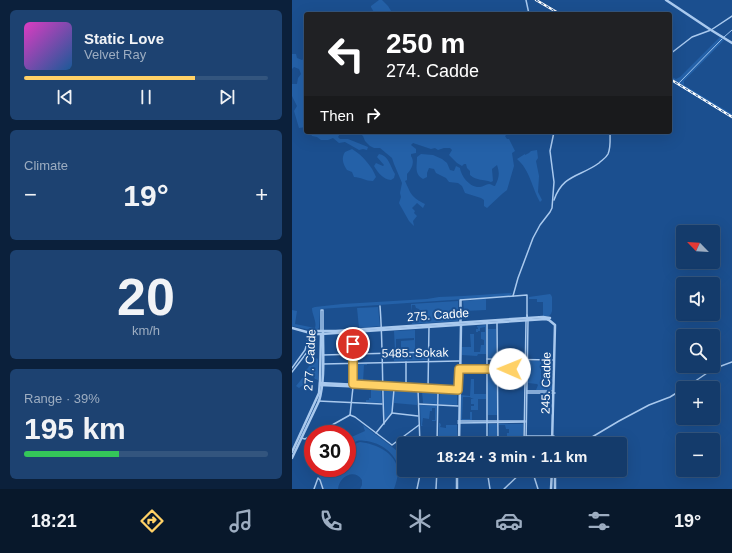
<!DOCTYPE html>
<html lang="en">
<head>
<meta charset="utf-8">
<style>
	:root { --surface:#143b6b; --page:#1d4271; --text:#f1f3f6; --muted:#9dadc1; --line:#33557e; --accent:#ffd166 }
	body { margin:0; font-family:Arial,sans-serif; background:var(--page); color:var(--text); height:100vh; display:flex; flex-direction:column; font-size:15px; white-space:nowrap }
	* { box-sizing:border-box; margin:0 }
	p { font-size:13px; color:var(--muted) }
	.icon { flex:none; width:22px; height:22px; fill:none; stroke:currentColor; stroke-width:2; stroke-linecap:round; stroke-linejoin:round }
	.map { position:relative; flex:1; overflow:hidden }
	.side { display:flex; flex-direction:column; gap:10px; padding:10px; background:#0b203b; width:292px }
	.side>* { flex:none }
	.top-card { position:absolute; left:12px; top:12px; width:368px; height:122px; border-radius:4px; box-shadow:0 4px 16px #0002,0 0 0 1px var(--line); background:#202124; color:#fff; overflow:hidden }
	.needle { width:26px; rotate:295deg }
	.controls { position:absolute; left:384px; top:225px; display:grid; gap:8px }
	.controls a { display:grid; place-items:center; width:44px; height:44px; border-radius:4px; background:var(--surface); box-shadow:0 4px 16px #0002,0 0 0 1px var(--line); font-size:20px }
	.speed { position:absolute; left:12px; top:425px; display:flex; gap:8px; font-size:20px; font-weight:700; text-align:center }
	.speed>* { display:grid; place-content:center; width:52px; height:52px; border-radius:50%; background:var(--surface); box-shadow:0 4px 16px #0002,0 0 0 1px var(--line); line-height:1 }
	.speed .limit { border:6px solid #d22; background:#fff; color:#111 }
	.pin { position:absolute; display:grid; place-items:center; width:34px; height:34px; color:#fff; margin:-17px; border:2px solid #fff; border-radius:50%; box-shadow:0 1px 4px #0007 }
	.me { position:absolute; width:44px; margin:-22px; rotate:271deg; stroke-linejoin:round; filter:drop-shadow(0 0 3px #0008) }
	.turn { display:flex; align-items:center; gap:14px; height:84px; padding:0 16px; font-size:18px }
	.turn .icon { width:52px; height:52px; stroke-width:2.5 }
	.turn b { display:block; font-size:28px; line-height:34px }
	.then { display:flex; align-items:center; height:38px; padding:0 16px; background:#0003; gap:8px; font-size:15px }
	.big { font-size:30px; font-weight:800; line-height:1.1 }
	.side .widget { flex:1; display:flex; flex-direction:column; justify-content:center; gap:6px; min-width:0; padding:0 14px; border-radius:6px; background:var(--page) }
	.side .dial { align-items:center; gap:0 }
	.dial b { font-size:52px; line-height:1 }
	.song { display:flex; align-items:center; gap:12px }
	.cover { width:48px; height:48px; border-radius:6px; background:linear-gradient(135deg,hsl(310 70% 55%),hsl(210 70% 35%)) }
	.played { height:4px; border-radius:2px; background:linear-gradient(90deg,var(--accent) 70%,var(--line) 70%) }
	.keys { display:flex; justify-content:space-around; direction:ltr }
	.heat { display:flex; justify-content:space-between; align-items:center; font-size:22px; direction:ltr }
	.charge { height:6px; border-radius:3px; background:linear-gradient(90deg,#34c759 39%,var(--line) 0) }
	.trip { position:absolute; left:105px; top:437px; width:230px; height:40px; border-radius:4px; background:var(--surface); box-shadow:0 4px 16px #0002,0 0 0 1px var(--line); font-weight:800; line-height:40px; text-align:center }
	.tab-bar { display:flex; height:64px; justify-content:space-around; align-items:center; background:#08182b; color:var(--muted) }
	.tab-bar .icon { width:28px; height:28px }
	.tab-bar .on { color:var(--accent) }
	.tab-bar b { font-size:18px; color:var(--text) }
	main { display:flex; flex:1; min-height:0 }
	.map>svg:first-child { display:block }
</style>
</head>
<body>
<main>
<section class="side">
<div class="widget">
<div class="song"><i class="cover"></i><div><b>Static Love</b><p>Velvet Ray</p></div></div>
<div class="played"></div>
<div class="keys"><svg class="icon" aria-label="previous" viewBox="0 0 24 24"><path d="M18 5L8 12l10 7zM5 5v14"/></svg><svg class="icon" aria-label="pause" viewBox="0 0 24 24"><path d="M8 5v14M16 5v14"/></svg><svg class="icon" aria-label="next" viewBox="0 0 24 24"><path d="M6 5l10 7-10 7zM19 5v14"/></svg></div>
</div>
<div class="widget"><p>Climate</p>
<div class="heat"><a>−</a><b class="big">19°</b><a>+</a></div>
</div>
<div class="widget dial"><b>20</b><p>km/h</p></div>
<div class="widget"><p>Range · 39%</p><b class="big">195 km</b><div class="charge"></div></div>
</section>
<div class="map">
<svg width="440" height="489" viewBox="0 0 440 489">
	<rect width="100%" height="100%" fill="#1b4f8f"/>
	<g fill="#2461a8">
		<polygon points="87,0 90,0 96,6 101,14 83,14 79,7 79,6"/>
		<polygon points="428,37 432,40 392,81 392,85 440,114 440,118 378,81 378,76 384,79 388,77"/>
		<polygon points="0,54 4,54 5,58 10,60 14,57 14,127 7,128 2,111 5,106 0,96 0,84 5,84 6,78 9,74 7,69 2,67 0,69"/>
		<polygon points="18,132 61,132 57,134 53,133 48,134 46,137 48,139 56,139 76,147 75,150 71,149 67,150 53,142 47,143 41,138 36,140 29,140 25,137 20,136"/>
		<path d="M63,132h153l1,1 -4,3 2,3h2l6,12 -3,2 2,13 -7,24 -5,4 -15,14 -3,-2v-6l-3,-2 -16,-5 -3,-7 -4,-3 -9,-1 -3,-4 -10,-5 -2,-4 -5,-1 -2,5v4l-4,2c-9,-5 -6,-12 -6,-22l4,-3 12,1 9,4 5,4 3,7 4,1 2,-5 4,2c1,8 10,20 20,19 3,0 6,-3 9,-3 2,0 4,2 6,2 4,-8 5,-12 2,-21l-5,4 1,12 -2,1c-8,-3 -14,-1 -21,-7v-4l-3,-3 -1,-4h-2l-2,2 -5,-3 -8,-8 3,-5 -2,-2h-6l-6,2 -3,-2 -4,1 -18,-6 -2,2 5,4v4l-5,1v2c4,6 1,13 -4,18v6l-2,1c6,13 6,16 20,23l-2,4 -6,-5 -5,5 3,3 -1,2 3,3 -4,5 1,5 -5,-5 -9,-16 -1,-2 2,-6 -1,-4 2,-10 -8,-19 -2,-6 -12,-10h-6l-4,-2 -5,-5 -2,-5 -4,-3z"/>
		<path d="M60,149c10,6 20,17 24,28l-3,4c-8,0 -12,-4 -19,-4l-2,-5 -5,-2c-4,-6 -6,-12 -2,-18z"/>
		<path d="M245,150l1,8 -2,3 3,15 -1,16 4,8 -2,2c-8,-14 -10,-32 -23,-43l8,-5v1l4,-2 2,-2z"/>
		<path d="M87,154c10,2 11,12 16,20l-1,4 -3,2c-8,-1 -13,-7 -17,-14l2,-3 7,3 1,-1 -7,-8z"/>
		<path d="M220,293l-2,3 -190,13 -1,19 -4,3 -23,-5v-16l5,1 -2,13 20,4c2,-7 -3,-13 -3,-20l3,-1 27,-3 85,-5 12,-2 24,-1z"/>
		<polygon points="258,294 259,295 260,297 260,311 259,314 257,316 251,316 251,302 245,302 245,299 237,299 237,297"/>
		<polygon points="194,299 194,310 172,311 171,301"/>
		<path d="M166,301v20l-46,3v-7l3,2v4l2,-1c2,-5 6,-7 2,-13l-3,-1 -1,-3h-3l-1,7v-8z"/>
		<polygon points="86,307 88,326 67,328 65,308"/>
		<polygon points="194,325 194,354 186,354 185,356 170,355 170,347 179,347 178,334 182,334 182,352 188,352 189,345 192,345 192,340 189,339 189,332 193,332 193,327 188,328 188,331 186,331 186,332 184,332 184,329 186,329 186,328 185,327 185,326"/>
		<rect x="196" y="329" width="8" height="29"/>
		<polygon points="123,330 123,351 109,351 109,341 122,340 122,338 104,339 104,352 103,352 102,331"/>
		<polygon points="135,353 135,360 102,361 102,354"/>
		<polygon points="21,358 22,357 26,359 26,380 23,379 21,376 14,376 13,378 14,383 7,388 4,386 12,376 12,371 16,368"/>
		<polygon points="237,361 249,361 249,378 260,379 260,390 244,390 246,385 245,384 236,383"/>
		<polygon points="62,364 75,364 75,365 72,365 71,382 88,384 87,385 62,383"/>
		<polygon points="196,370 204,370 205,415 196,415"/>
		<polygon points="179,379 182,379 182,394 194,394 194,399 186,399 186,410 179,410 179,406 182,406 182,404 179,404 179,399 182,399 179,398 178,397 171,397 170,419 178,419 178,412 180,412 180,420 169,420 169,395 178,396"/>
		<polygon points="79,389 89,389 90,403 74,402 74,400 77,400 77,398 79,398"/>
		<polygon points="91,389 101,390 100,412 93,420"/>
		<polygon points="102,390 125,391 125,405 102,403"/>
		<polygon points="130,391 145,391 145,404 131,403"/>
		<polygon points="148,392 165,392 165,405 147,404"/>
		<polygon points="128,405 145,406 144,421 140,421 140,420 143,420 143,408 140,408 140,411 138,411 137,419 131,418 130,425 131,426 129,426"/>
		<polygon points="147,423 148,423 149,425 148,427 154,428 154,425 165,425 165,437 155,437 155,444 146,444"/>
		<polygon points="197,424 205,424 205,444 196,444"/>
		<polygon points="207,424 231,424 231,438 218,438 218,444 207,444 207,438 215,438 215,433 217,433 217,429 214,429 213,425 207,425"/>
		<path d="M71,425l28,21 13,11v13l-4,8 -1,-1c2,-19 -14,-33 -32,-36 -3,0 -7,-1 -10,0 -3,1 -7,5 -10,7v-9l18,-8z"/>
		<path d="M68,442c16,2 35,10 38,28 0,7 -2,13 -4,19h-34l2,-4v-5c-8,-12 -23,-3 -24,9h-14l-5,-13v-8h28v-18l10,-7z"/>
	</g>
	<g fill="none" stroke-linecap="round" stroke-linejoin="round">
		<g stroke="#9cc4f0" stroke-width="1">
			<polyline points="432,37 440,30"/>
			<polyline points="387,83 430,39"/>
			<polyline points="385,84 440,117"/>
		</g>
		<g stroke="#a9c9ee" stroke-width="1.5">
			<polyline points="234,0 237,14"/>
			<polyline points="378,54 400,37 419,30 440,16"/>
			<path d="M262,200c9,-26 26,-23 45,-37 3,-3 7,-5 9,-9 3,-7 2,-15 2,-22"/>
			<polyline points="221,296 226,278 241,238 248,225 258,212 260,208 262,182 258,151 262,132"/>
			<polyline points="169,300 169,322"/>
			<path d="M88,306c3,39 2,78 4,118"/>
			<polyline points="168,322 168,300 235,295 235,317"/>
			<polyline points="205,323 206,444"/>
			<polyline points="195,324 195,444"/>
			<polyline points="29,331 29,310 31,310 31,332"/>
			<polyline points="31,355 137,352"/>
			<polyline points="195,359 261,360"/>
			<polyline points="31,364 167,361"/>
			<polyline points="0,368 13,350 18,332"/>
			<polyline points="167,369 234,369"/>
			<polyline points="0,372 16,351 20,334"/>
			<polyline points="61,384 61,332"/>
			<polyline points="114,387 114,362"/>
			<polyline points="136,388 137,327"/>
			<polyline points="393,388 421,369 440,362"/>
			<polyline points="126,390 128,444"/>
			<polyline points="235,391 261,391"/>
			<polyline points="235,393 263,393"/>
			<polyline points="26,401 90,404"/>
			<polyline points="127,404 166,406"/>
			<polyline points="100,413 126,416"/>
			<polyline points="58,415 63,417 100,445 127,425"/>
			<polyline points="58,415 61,387"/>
			<polyline points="166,421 233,421"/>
			<polyline points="166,423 233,422"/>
			<polyline points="84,433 100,413 102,389"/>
			<polyline points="24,434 58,415"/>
			<polyline points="234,436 262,436"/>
			<polyline points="9,438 13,439 21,435"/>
			<polyline points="145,444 146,391"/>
			<polyline points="232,444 234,321"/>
			<polyline points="234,444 236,321 235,315"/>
			<polyline points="277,444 295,440 327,421 357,405 378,397 391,389"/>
			<polyline points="195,470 198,489"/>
			<polyline points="240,470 246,489"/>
			<polyline points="22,489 26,478 28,480 31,489"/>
			<polyline points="125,489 129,470"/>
			<polyline points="144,489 145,470"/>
			<polyline points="212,489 232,470"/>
		</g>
		<g stroke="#a9c9ee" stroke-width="2.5">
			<polyline points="374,0 419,30 440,43"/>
			<polyline points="0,328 22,334 29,334 254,319 257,320 263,325 260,444"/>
			<polyline points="18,331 44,331 251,317 258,318"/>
			<polyline points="28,383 168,390"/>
			<polyline points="28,385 168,391"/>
			<polyline points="167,444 169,325"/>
			<polyline points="0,452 27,393 28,381 29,334"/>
			<path d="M0,458l27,-57c6,-19 4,-48 4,-69"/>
			<polyline points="165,470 165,489"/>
			<polyline points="259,489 260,470"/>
			<polyline points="263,489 263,470"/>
		</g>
		<g stroke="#fff" stroke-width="2.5">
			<g id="rail">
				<polyline points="244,0 268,14"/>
				<polyline points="378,79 440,117"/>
			</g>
		</g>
		<use href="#rail" stroke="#1b4f8f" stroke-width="1" stroke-dasharray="3" stroke-linecap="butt"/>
	</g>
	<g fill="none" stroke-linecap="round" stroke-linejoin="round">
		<g stroke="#a68842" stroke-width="10">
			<polyline id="route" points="61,344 61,384 166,390 167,369 218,369"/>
		</g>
		<use href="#route" stroke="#ffd166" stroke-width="7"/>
	</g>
	<g text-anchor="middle" stroke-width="4" stroke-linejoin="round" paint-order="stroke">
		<g font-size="12" fill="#fff" stroke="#1b4f8f">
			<text transform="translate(146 315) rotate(-4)" y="4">275. Cadde</text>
			<text transform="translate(123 353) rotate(-1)" y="4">5485. Sokak</text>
			<text transform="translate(18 360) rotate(-87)" y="4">277. Cadde</text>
			<text transform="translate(254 383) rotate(-89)" y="4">245. Cadde</text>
		</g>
	</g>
</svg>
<div class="controls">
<a><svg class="needle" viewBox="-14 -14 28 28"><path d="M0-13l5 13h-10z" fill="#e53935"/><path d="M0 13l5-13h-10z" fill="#9dadc1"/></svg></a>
<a><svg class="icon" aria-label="sound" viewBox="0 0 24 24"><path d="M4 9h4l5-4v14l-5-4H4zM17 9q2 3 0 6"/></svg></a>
<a><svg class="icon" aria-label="search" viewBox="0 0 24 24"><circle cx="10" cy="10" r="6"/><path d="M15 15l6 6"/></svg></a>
<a>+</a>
<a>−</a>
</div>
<div class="speed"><div class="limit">30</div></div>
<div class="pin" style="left:61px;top:344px;background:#d93025"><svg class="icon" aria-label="arrive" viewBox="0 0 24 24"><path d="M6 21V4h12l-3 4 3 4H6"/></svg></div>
<svg class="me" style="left:218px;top:369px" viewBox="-20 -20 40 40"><circle r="19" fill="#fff"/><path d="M0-13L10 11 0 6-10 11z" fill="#ffd166"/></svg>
<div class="trip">18:24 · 3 min · 1.1 km</div>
<div class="top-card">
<div class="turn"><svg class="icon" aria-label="left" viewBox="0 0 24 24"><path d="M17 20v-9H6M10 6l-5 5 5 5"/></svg><div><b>250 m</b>274. Cadde</div></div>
<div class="then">Then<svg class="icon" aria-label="right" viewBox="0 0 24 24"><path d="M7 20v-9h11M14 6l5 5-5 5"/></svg></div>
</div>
</div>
</main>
<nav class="tab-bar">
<b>18:21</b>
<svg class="icon on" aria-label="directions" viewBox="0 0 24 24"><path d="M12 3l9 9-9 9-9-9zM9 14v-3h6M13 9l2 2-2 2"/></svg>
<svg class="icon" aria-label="music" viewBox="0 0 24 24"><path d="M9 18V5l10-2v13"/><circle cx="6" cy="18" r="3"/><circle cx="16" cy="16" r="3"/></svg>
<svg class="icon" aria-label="phone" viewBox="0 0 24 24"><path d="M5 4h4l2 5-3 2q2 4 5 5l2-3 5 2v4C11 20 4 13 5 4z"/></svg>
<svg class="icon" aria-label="climate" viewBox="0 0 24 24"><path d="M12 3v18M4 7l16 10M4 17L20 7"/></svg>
<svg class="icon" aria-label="car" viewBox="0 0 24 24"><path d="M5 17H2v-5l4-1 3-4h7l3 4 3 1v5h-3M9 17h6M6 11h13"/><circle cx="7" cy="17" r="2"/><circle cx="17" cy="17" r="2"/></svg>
<svg class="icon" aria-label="filters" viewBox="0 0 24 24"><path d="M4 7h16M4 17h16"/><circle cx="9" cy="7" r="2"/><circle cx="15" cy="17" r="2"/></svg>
<b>19°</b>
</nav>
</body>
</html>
